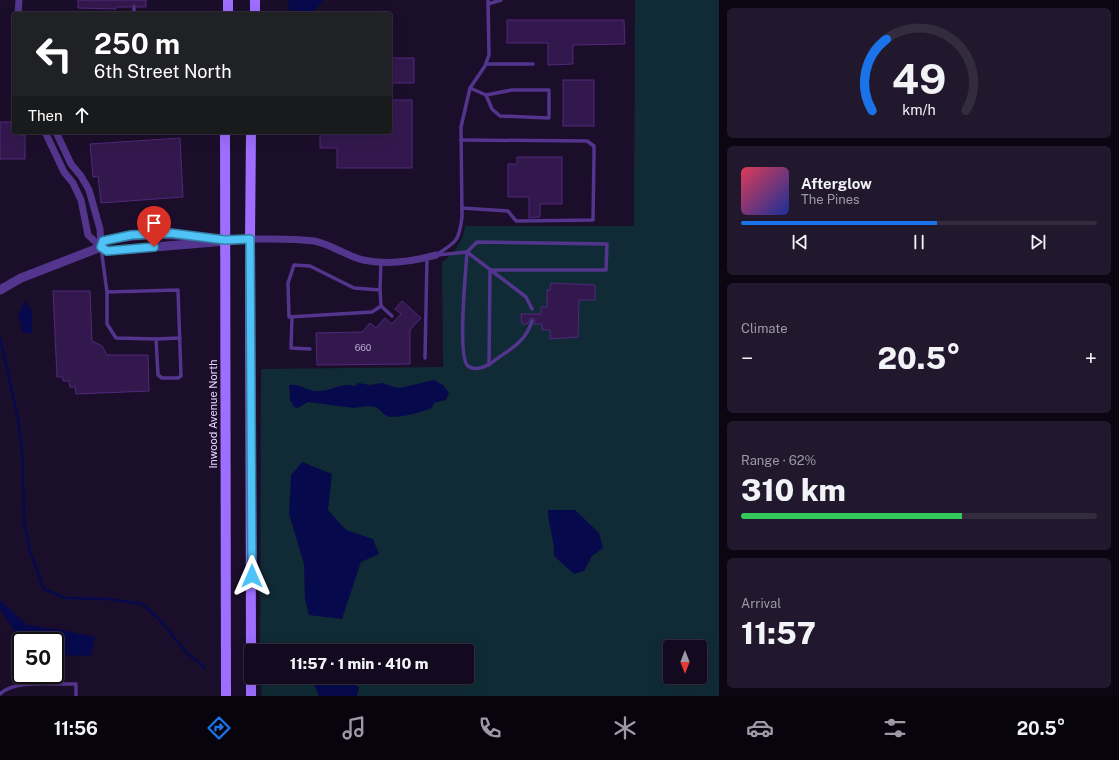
<!DOCTYPE html>
<html lang="en">
<head>
<meta charset="utf-8">
<style>
	:root { --surface:#140a20; --page:#21182d; --text:#f1f3f6; --muted:#9d9aa5; --line:#332b3e; --accent:#1a73e8 }
	body { margin:0; font-family:"Public Sans",sans-serif; background:var(--page); color:var(--text); height:100vh; display:flex; flex-direction:column; font-size:15px; white-space:nowrap }
	* { box-sizing:border-box; margin:0 }
	p { font-size:13px; color:var(--muted) }
	.icon { flex:none; width:22px; height:22px; fill:none; stroke:currentColor; stroke-width:2; stroke-linecap:round; stroke-linejoin:round }
	.map { position:relative; flex:1; overflow:hidden }
	.drawer { display:flex; flex-direction:column; gap:8px; padding:8px; background:#0b0612; width:400px }
	.drawer>* { flex:none }
	.guide { position:absolute; left:12px; top:12px; width:380px; height:122px; border-radius:4px; box-shadow:0 4px 16px #0002,0 0 0 1px var(--line); background:#202124; color:#fff; overflow:hidden }
	.needle { width:26px; rotate:180deg }
	.tools { position:absolute; left:663px; top:640px; display:grid; gap:8px }
	.tools a { display:grid; place-items:center; width:44px; height:44px; border-radius:4px; background:var(--surface); box-shadow:0 4px 16px #0002,0 0 0 1px var(--line); font-size:20px }
	.speed { position:absolute; left:12px; top:632px; display:flex; gap:8px; font-size:20px; font-weight:700; text-align:center }
	.speed>* { display:grid; place-content:center; width:52px; height:52px; border-radius:50%; background:var(--surface); box-shadow:0 4px 16px #0002,0 0 0 1px var(--line); line-height:1 }
	.speed .limit { border:2px solid #111; border-radius:6px; background:#fff; color:#111 }
	.pin { position:absolute; display:grid; place-items:center; width:34px; height:34px; color:#fff; margin:-41px -17px; border-radius:50% 50% 50% 0; rotate:-45deg; box-shadow:0 0 4px #0007 }
	.pin .icon { rotate:45deg }
	.me { position:absolute; width:44px; margin:-22px; rotate:0deg; stroke-linejoin:round; filter:drop-shadow(0 0 3px #0008) }
	.turn { display:flex; align-items:center; gap:14px; height:84px; padding:0 16px; font-size:18px }
	.turn .icon { width:52px; height:52px; stroke-width:2.5 }
	.turn b { display:block; font-size:28px; line-height:34px }
	.then { display:flex; align-items:center; height:38px; padding:0 16px; background:#0003; gap:8px; font-size:15px }
	.big { font-size:30px; font-weight:800; line-height:1.1 }
	.drawer .tile { flex:1; display:flex; flex-direction:column; justify-content:center; gap:6px; min-width:0; padding:0 14px; border-radius:6px; background:var(--page) }
	.drawer .dial { align-items:center; gap:0 }
	.dial svg { height:104px; overflow:visible; fill:none; stroke:var(--line); stroke-width:7; stroke-linecap:round; text-anchor:middle }
	.dial text { fill:var(--text); stroke:none }
	.song { display:flex; align-items:center; gap:12px }
	.cover { width:48px; height:48px; border-radius:6px; background:linear-gradient(135deg,hsl(350 70% 55%),hsl(230 70% 35%)) }
	.played { height:4px; border-radius:2px; background:linear-gradient(90deg,var(--accent) 55%,var(--line) 55%) }
	.keys { display:flex; justify-content:space-around; direction:ltr }
	.heat { display:flex; justify-content:space-between; align-items:center; font-size:22px; direction:ltr }
	.charge { height:6px; border-radius:3px; background:linear-gradient(90deg,#34c759 62%,var(--line) 0) }
	.trip { position:absolute; left:244px; top:644px; width:230px; height:40px; border-radius:4px; background:var(--surface); box-shadow:0 4px 16px #0002,0 0 0 1px var(--line); font-weight:800; line-height:40px; text-align:center }
	.menu { display:flex; height:64px; justify-content:space-around; align-items:center; background:#08040d; color:var(--muted) }
	.menu .icon { width:28px; height:28px }
	.menu .selected { color:var(--accent) }
	.menu b { font-size:18px; color:var(--text) }
	main { display:flex; flex:1; min-height:0 }
	.map>svg:first-child { display:block }
</style>
</head>
<body>
<main>
<div class="map">
<svg width="719" height="696" viewBox="0 0 719 696">
	<rect width="100%" height="100%" fill="#1b0e2a"/>
	<path fill="#102b35" fill-rule="evenodd" d="M635,0h84v696h-457l-2,-19h207v-26h-207l1,-282 182,-2 -1,-105c12,-8 21,-21 23,-36h169zM670,647h30v30h-30z"/>
	<g fill="#060a4c">
		<polygon points="289,0 324,0 311,14 292,14 288,7"/>
		<polygon points="25,301 32,311 32,333 23,333 18,315"/>
		<path d="M434,380l9,5 6,8 -3,7 -12,3 -2,5c-14,5 -27,9 -42,9 -7,-1 -9,-8 -15,-10 -5,-2 -17,0 -21,1l-46,-6 -10,6 -4,-1 -4,-7 -1,-15c11,-2 17,6 28,6 14,1 24,-9 38,-5l3,-3 12,2 12,-2 12,4 6,1z"/>
		<polygon points="302,462 332,474 328,510 346,530 373,539 379,554 361,562 342,619 309,615 305,599 304,564 289,514 291,475"/>
		<path d="M548,510h27l24,23 4,15 -11,8 -8,15 -10,3 -20,-18c1,-16 -6,-30 -6,-46z"/>
		<polygon points="0,600 27,625 62,630 95,637 91,656 55,655 55,641 21,641 0,609"/>
		<polygon points="311,677 334,677 359,687 357,696 319,696"/>
	</g>
	<g fill="none" stroke-linecap="round" stroke-linejoin="round">
		<polyline stroke="#060a4c" stroke-width="2.5" points="0,338 17,414 22,448 24,520 30,551 44,589 65,598 107,599 142,604 159,619 186,652 205,668"/>
	</g>
	<g fill="#33184d" stroke="#51287b">
		<polygon points="78,0 146,0 146,7 137,7 134,4 131,7 116,7 116,9 78,8"/>
		<polygon points="507,20 624,20 625,44 573,45 573,64 548,65 548,43 507,43"/>
		<rect x="390" y="58" width="24" height="25"/>
		<rect x="563" y="80" width="31" height="46"/>
		<polygon points="390,100 412,100 412,168 337,168 337,148 320,148 320,132 390,132"/>
		<polygon points="0,122 14,122 14,132 21,132 21,135 25,135 25,159 0,159"/>
		<polygon points="180,138 183,197 101,203 98,176 93,177 90,144"/>
		<polygon points="517,157 562,157 562,204 540,204 540,217 529,218 529,197 508,197 508,164 517,164"/>
		<polygon points="551,283 595,285 595,300 579,300 578,337 550,339 550,330 542,330 542,324 534,324 535,320 533,318 530,319 527,324 522,324 521,314 541,314 541,307 547,307 547,290 550,290"/>
		<polygon points="53,291 90,291 92,341 102,346 107,355 148,355 149,391 76,394 75,387 70,387 69,381 63,381 63,377 57,377"/>
		<polygon points="402,301 421,318 410,330 410,364 317,365 316,333 362,332 370,323 376,328 385,318 392,324 401,314 395,309"/>
	</g>
	<g fill="none" stroke-linecap="round" stroke-linejoin="round">
		<g stroke="#53358d" stroke-width="3.5">
			<polyline points="488,4 501,0"/>
			<polyline points="134,14 134,7"/>
			<polyline points="486,64 533,64"/>
			<polyline points="470,88 486,95 512,90 549,90 549,118 500,116 492,109 486,95"/>
			<polyline points="461,140 587,141 594,146 594,155 593,220 516,221 508,211 462,208"/>
			<polyline points="101,248 107,292 107,324 116,338 156,339 158,375 162,378 178,378 181,376 178,290 107,292"/>
			<path d="M436,255c20,-13 23,-13 26,-38l-1,-90 9,-39 15,-22 4,-11 -1,-55"/>
			<path d="M437,255l30,-3c-1,17 -10,106 1,114 9,7 23,-2 30,-8 16,-11 28,-18 34,-37"/>
			<polygon points="294,265 310,266 354,288 380,290 381,306 372,312 289,317 288,283"/>
			<polyline points="380,290 381,261"/>
			<polyline points="381,306 392,316"/>
			<polyline points="292,317 291,348 310,349"/>
			<polyline points="156,339 180,338"/>
			<polyline points="425,358 427,257"/>
			<polyline points="489,365 490,270 606,270 607,244 477,242 467,252 526,297 532,309"/>
			<path d="M0,694c14,-15 56,-9 76,-10v12"/>
		</g>
		<g stroke="#53358d" stroke-width="7">
			<polyline points="18,14 19,0"/>
			<polyline points="45,132 64,172 73,183 81,200 88,235 101,247"/>
			<polyline points="56,132 71,164 81,176 89,190 100,229 101,247"/>
			<path d="M250,239c21,0 43,-1 64,2 17,3 32,15 49,19 23,5 51,1 73,-5"/>
		</g>
		<g stroke="#53358d" stroke-width="9">
			<polyline points="101,247 107,251 250,239"/>
			<path d="M0,290l21,-12 80,-31 2,-6c47,-10 75,-7 122,-1"/>
		</g>
		<g stroke="#9d6eff" stroke-width="10">
			<polyline points="228,14 228,0"/>
			<polyline points="255,14 255,0"/>
			<polyline points="225,132 226,696"/>
			<polyline points="251,132 250,239 251,651"/>
			<polyline points="251,677 251,696"/>
		</g>
	</g>
	<g fill="none" stroke-linecap="round" stroke-linejoin="round">
		<g stroke="#337fa1" stroke-width="10">
			<polyline id="route" points="154,247 107,251 101,247 103,241 131,235 170,233 225,240 250,239 252,576"/>
		</g>
		<use href="#route" stroke="#4fc3f7" stroke-width="7"/>
	</g>
	<g text-anchor="middle" stroke-width="4" stroke-linejoin="round" paint-order="stroke">
		<g font-size="9" fill="#bba7d2">
			<text x="363" y="351">660</text>
		</g>
		<g font-size="11" fill="#e8d7ff" stroke="#1b0e2a">
			<text transform="translate(213 414) rotate(-90)" y="4">Inwood Avenue North</text>
		</g>
	</g>
</svg>
<div class="tools">
<a><svg class="needle" viewBox="-14 -14 28 28"><path d="M0-13l5 13h-10z" fill="#e53935"/><path d="M0 13l5-13h-10z" fill="#9d9aa5"/></svg></a>
</div>
<div class="speed"><div class="limit">50</div></div>
<div class="pin" style="left:154px;top:247px;background:#d93025"><svg class="icon" aria-label="arrive" viewBox="0 0 24 24"><path d="M6 21V4h12l-3 4 3 4H6"/></svg></div>
<svg class="me" style="left:252px;top:576px" viewBox="-20 -20 40 40"><path d="M0-17L14 15 0 8-14 15z" fill="#4fc3f7" stroke="#fff" stroke-width="4"/></svg>
<div class="trip">11:57 · 1 min · 410 m</div>
<div class="guide">
<div class="turn"><svg class="icon" aria-label="left" viewBox="0 0 24 24"><path d="M17 20v-9H6M10 6l-5 5 5 5"/></svg><div><b>250 m</b>6th Street North</div></div>
<div class="then">Then<svg class="icon" aria-label="ahead" viewBox="0 0 24 24"><path d="M12 20V5M6 11l6-6 6 6"/></svg></div>
</div>
</div>
<section class="drawer">
<div class="tile dial"><svg viewBox="0 0 100 80">
<path d="M14 69A42 42 0 1 1 86 69"/>
<path d="M14 69A42 42 0 0 1 25 14" stroke="#1a73e8"/>
<text x="50" y="56" font-size="32" font-weight="700">49</text>
<text x="50" y="72" font-size="11">km/h</text>
</svg></div>
<div class="tile">
<div class="song"><i class="cover"></i><div><b>Afterglow</b><p>The Pines</p></div></div>
<div class="played"></div>
<div class="keys"><svg class="icon" aria-label="previous" viewBox="0 0 24 24"><path d="M18 5L8 12l10 7zM5 5v14"/></svg><svg class="icon" aria-label="pause" viewBox="0 0 24 24"><path d="M8 5v14M16 5v14"/></svg><svg class="icon" aria-label="next" viewBox="0 0 24 24"><path d="M6 5l10 7-10 7zM19 5v14"/></svg></div>
</div>
<div class="tile"><p>Climate</p>
<div class="heat"><a>−</a><b class="big">20.5°</b><a>+</a></div>
</div>
<div class="tile"><p>Range · 62%</p><b class="big">310 km</b><div class="charge"></div></div>
<div class="tile"><p>Arrival</p><b class="big">11:57</b></div>
</section>
</main>
<nav class="menu">
<b>11:56</b>
<svg class="icon selected" aria-label="directions" viewBox="0 0 24 24"><path d="M12 3l9 9-9 9-9-9zM9 14v-3h6M13 9l2 2-2 2"/></svg>
<svg class="icon" aria-label="music" viewBox="0 0 24 24"><path d="M9 18V5l10-2v13"/><circle cx="6" cy="18" r="3"/><circle cx="16" cy="16" r="3"/></svg>
<svg class="icon" aria-label="phone" viewBox="0 0 24 24"><path d="M5 4h4l2 5-3 2q2 4 5 5l2-3 5 2v4C11 20 4 13 5 4z"/></svg>
<svg class="icon" aria-label="climate" viewBox="0 0 24 24"><path d="M12 3v18M4 7l16 10M4 17L20 7"/></svg>
<svg class="icon" aria-label="car" viewBox="0 0 24 24"><path d="M5 17H2v-5l4-1 3-4h7l3 4 3 1v5h-3M9 17h6M6 11h13"/><circle cx="7" cy="17" r="2"/><circle cx="17" cy="17" r="2"/></svg>
<svg class="icon" aria-label="filters" viewBox="0 0 24 24"><path d="M4 7h16M4 17h16"/><circle cx="9" cy="7" r="2"/><circle cx="15" cy="17" r="2"/></svg>
<b>20.5°</b>
</nav>
</body>
</html>
